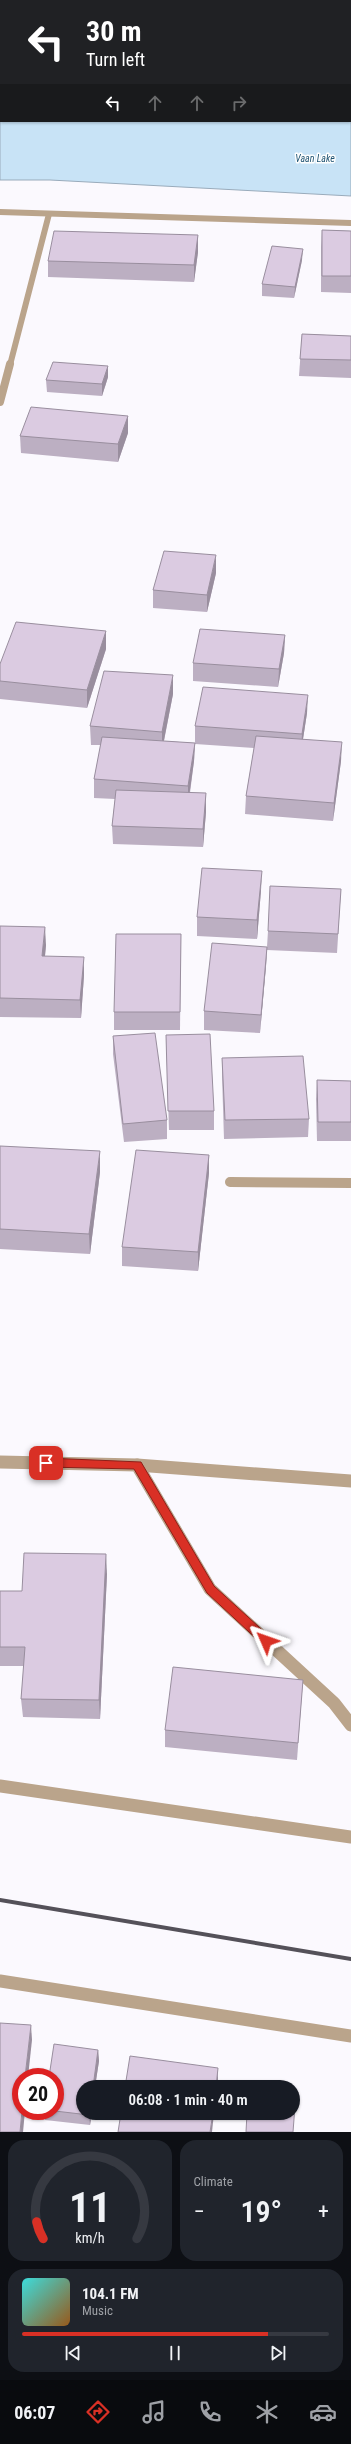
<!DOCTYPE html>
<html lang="en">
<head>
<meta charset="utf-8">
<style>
	:root { --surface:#171b24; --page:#20242c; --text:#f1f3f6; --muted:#9ea1a6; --line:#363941; --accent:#d93025 }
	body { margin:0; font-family:"Roboto Condensed",sans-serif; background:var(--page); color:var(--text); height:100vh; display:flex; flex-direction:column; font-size:15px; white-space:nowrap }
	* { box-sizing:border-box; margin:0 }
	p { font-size:13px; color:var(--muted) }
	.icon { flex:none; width:22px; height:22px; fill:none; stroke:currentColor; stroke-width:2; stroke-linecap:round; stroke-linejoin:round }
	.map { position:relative; height:2132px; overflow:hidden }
	.panel { display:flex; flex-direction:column; gap:8px; padding:8px; background:#0d0f14; flex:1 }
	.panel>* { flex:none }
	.guide { position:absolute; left:0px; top:0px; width:351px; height:122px; box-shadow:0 1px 3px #0004; background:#202124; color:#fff; overflow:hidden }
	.speed { position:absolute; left:12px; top:2068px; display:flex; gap:8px; font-size:20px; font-weight:700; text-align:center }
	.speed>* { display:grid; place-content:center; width:52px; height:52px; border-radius:50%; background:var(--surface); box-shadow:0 1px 3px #0004; line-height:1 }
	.speed .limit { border:6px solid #d22; background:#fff; color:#111 }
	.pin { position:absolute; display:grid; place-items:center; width:34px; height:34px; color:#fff; margin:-17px; border-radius:8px; box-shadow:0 2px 6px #0006 }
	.me { position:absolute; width:44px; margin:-22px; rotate:313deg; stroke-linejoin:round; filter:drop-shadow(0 0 3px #0008) }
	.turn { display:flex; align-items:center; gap:14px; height:84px; padding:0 20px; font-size:18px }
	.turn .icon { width:52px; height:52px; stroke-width:2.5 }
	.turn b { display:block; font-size:28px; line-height:34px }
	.lanes { display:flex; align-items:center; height:38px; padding:0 20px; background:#0003; justify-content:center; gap:20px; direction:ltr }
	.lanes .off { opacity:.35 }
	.big { font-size:30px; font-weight:600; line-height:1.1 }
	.panel .tile { flex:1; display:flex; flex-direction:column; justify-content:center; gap:6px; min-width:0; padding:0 14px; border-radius:16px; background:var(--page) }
	.panel .dial { align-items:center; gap:0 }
	.dial svg { height:104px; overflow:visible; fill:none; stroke:var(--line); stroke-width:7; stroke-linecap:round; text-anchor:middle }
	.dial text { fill:var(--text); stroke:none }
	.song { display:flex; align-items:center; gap:12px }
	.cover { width:48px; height:48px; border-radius:6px; background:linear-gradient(135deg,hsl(180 70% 55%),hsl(30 70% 35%)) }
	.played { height:4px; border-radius:2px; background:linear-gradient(90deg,var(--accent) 80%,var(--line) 80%) }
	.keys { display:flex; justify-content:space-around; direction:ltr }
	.heat { display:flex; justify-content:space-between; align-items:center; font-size:22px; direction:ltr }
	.panel .tiles { flex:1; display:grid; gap:8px; grid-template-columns:1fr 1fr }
	.tile:last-child { grid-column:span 2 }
	.trip { position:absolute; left:76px; top:2080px; width:224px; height:40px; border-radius:20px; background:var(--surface); box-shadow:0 1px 3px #0004; font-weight:600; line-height:40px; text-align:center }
	.menu { display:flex; height:64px; justify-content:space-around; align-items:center; background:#090b0e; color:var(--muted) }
	.menu .icon { width:28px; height:28px }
	.menu .current { color:var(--accent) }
	.menu b { font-size:18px; color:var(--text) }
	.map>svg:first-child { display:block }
</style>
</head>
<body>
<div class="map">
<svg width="351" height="2132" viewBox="0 0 351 2132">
	<rect width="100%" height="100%" fill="#fbf9fe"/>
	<path fill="#c8e3f6" stroke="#99abbb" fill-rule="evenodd" d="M0,0h351v196l-301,-16h-50zM1,1h349v120h-349z"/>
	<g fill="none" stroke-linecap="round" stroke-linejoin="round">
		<g stroke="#baa48b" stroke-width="13">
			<polyline points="0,1462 137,1465 210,1589 334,1703 351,1725"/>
			<polyline points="137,1465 351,1481"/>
		</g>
		<polyline stroke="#baa48b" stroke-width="6" points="10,365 49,214"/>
		<polyline stroke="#baa48b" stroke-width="8" points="0,402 10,364"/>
		<polyline stroke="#baa48b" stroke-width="10" points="230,1182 351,1183"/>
		<g stroke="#baa48b" stroke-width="13">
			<polyline points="0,1786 351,1837"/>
			<polyline points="0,1981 351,2036"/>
		</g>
		<polyline stroke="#baa48b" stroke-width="6" points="0,212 351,223"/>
		<polyline stroke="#545159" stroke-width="4" points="0,1900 351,1959"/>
	</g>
	<g fill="#bcafc2">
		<polygon points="322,230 351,231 351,293 321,292 321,247"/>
		<polygon points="198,235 198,252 194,282 48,277 48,261"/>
		<polygon points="302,260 294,298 262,296 262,284"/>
		<polygon points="302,334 351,336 351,378 299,376"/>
		<polygon points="108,366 108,377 102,396 47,392 46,380"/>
		<polygon points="128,416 128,433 118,462 21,453 20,436"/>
		<polygon points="216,573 207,612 153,608 153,590"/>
		<polygon points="106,631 106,649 87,708 0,699 0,664"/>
		<polygon points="285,635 284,653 278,687 193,681 193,663"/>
		<polygon points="173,694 164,741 195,743 194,761 190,793 206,793 206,812 203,847 113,844 112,826 115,799 94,798 94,779 101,745 91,745 90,726"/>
		<polygon points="307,713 303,739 341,761 333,821 245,814 246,796 254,748 195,744 195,726"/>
		<polygon points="341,889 337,953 267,950 266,966 260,1033 204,1030 204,1011 267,947 268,931"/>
		<polygon points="261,890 257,939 197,936 197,917"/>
		<polygon points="0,926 46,945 45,956 84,975 81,1018 0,1017"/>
		<polygon points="181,934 180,1030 114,1030 114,1012"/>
		<polygon points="166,1035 214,1111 214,1130 169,1130"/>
		<polygon points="113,1036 167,1120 167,1139 124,1142 113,1054"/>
		<polygon points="222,1058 309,1119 308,1137 224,1139 222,1076"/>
		<polygon points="317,1080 351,1081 351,1141 317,1141 316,1099"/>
		<polygon points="0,1146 100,1172 90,1254 0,1249"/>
		<polygon points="209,1155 209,1173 198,1271 122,1266 122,1247"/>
		<polygon points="107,1574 100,1719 23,1717 21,1699 24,1666 0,1666 0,1591 22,1591"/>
		<polygon points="303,1680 297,1760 165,1747 165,1730"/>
		<polygon points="98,2050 99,2061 95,2087 83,2087 83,2113 92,2113 90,2125 45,2120 44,2111 55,2111"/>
	</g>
	<g fill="#998e9e">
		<polygon points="198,235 198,252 194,282 194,265"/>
		<polygon points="303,249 302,260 294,298 295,287"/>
		<polygon points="108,366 108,377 102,396 102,384"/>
		<polygon points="128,416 128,433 118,462 118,444"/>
		<polygon points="216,555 216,573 207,612 207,595"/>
		<polygon points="106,631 106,649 87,708 87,690"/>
		<polygon points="285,635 284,653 278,687 279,669"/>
		<polygon points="173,675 173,694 162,750 162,732"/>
		<polygon points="308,695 307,713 301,752 302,734"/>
		<polygon points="342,742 341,761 333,821 334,803"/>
		<polygon points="195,743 194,761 188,804 188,786"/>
		<polygon points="206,793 206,812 203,847 203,829"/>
		<polygon points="262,871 261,890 257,939 257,920"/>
		<polygon points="45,927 46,945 43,975 42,956"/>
		<polygon points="267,947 266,966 260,1033 261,1015"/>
		<polygon points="84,957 84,975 81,1018 80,1000"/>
		<polygon points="100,1151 100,1172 90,1254 89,1234"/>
		<polygon points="209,1155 209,1173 198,1271 198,1252"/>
		<polygon points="106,1554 107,1574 100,1719 99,1700"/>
		<polygon points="31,2025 32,2040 28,2077 25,2077"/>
		<polygon points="98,2050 99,2061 95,2087 93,2087"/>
		<polygon points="218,2068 218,2087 216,2087"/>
		<polygon points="22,2111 25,2111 23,2132 20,2132"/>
		<polygon points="90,2113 92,2113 90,2125 89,2115"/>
		<polygon points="213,2113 214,2113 212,2132 210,2132"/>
	</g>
	<g fill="#dbcbe1" stroke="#998e9e">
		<polygon points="322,230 351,231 351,276 322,276"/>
		<polygon points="54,231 198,235 194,265 48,261"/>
		<polygon points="272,246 303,249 295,287 262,284"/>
		<polygon points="302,334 351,336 351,360 300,359"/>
		<polygon points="53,362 108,366 102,384 46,380"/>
		<polygon points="31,407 128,416 118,444 20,436"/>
		<polygon points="164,551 216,555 207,595 153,590"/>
		<polygon points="16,622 106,631 87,690 0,681 0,664"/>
		<polygon points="200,629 285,635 279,669 193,663"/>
		<polygon points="104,671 173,675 162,732 90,726"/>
		<polygon points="203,687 308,695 302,734 195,726"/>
		<polygon points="256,736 342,742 334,803 246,796"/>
		<polygon points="102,737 195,743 188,786 94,779"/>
		<polygon points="116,790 206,793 203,829 112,826"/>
		<polygon points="202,868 262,871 257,920 197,917"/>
		<polygon points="270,886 341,889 338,934 268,931"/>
		<polygon points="0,926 45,927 42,956 84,957 80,1000 0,998"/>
		<polygon points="116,934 181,934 180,1012 114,1012"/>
		<polygon points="212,943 267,947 261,1015 204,1011"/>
		<polygon points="155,1033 167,1120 123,1124 113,1036"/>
		<polygon points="210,1034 214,1111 168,1111 166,1035"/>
		<polygon points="303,1056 309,1119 225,1120 222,1058"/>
		<polygon points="317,1080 351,1081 351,1122 318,1122"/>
		<polygon points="0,1146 100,1151 89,1234 0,1229"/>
		<polygon points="136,1150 209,1155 198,1252 122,1247"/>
		<polygon points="24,1553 106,1554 99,1700 21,1699 25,1647 0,1647 0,1591 22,1591"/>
		<polygon points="173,1667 303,1680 298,1743 165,1730"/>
		<polygon points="0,2023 31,2025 25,2077 21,2077 21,2111 22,2111 20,2132 0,2132"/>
		<polygon points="54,2044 98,2050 93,2087 83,2087 83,2113 90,2113 89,2115 55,2111 55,2077 49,2077"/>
		<polygon points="130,2056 218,2068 216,2087 125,2087"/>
		<polygon points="293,2105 295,2106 293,2132 246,2132 247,2113 293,2113"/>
		<polygon points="121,2113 213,2113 210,2132 118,2132"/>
	</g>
	<polygon fill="#d93025" stroke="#8d1f18" points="46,1458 141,1462 214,1586 270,1637 270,1644 262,1644 207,1593 134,1469 46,1467 40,1463"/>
	<g text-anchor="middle" stroke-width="3" stroke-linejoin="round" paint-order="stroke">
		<g font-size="10" font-style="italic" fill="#1e5372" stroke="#fff">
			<text x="315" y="162">Vaan Lake</text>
		</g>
	</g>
</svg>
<div class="speed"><div class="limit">20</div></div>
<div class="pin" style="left:46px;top:1463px;background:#d93025"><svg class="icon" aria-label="arrive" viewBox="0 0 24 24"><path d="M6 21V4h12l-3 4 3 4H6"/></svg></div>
<svg class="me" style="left:266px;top:1641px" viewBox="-20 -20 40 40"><path d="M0-17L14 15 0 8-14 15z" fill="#d93025" stroke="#fff" stroke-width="4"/></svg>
<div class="trip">06:08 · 1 min · 40 m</div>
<div class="guide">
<div class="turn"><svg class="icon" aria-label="left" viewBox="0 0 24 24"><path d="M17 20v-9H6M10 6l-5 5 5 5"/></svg><div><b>30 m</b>Turn left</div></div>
<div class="lanes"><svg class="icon" aria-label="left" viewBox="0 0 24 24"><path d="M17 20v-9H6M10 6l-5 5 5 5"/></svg><svg class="icon off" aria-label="ahead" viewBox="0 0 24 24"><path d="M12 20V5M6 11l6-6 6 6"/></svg><svg class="icon off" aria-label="ahead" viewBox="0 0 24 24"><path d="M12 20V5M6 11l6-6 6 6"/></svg><svg class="icon off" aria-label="right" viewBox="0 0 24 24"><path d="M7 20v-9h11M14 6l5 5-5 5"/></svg></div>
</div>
</div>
<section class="panel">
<div class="tiles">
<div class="tile dial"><svg viewBox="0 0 100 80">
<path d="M14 69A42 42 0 1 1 86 69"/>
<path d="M14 69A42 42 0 0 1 9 56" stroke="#d93025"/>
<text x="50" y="56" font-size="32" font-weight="700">11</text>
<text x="50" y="72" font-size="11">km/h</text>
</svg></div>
<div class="tile"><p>Climate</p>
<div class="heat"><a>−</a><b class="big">19°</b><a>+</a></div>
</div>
<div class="tile">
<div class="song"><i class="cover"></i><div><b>104.1 FM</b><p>Music</p></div></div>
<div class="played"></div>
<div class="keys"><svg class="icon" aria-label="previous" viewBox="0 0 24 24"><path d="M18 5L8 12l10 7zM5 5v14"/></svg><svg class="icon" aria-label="pause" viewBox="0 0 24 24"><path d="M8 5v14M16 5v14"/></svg><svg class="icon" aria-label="next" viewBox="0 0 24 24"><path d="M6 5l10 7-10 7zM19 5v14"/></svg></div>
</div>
</div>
</section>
<nav class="menu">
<b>06:07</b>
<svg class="icon current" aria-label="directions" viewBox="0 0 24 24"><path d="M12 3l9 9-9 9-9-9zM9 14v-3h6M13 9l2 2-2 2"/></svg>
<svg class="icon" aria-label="music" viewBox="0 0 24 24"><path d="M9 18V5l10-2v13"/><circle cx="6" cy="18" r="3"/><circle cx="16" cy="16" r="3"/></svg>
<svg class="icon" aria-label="phone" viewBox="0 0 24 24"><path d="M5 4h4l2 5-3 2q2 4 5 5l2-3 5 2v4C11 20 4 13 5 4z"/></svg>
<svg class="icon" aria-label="climate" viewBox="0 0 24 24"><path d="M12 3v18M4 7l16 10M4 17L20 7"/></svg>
<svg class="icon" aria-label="car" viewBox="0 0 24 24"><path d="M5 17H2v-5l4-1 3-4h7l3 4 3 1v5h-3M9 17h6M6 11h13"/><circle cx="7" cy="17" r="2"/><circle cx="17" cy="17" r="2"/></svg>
</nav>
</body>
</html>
